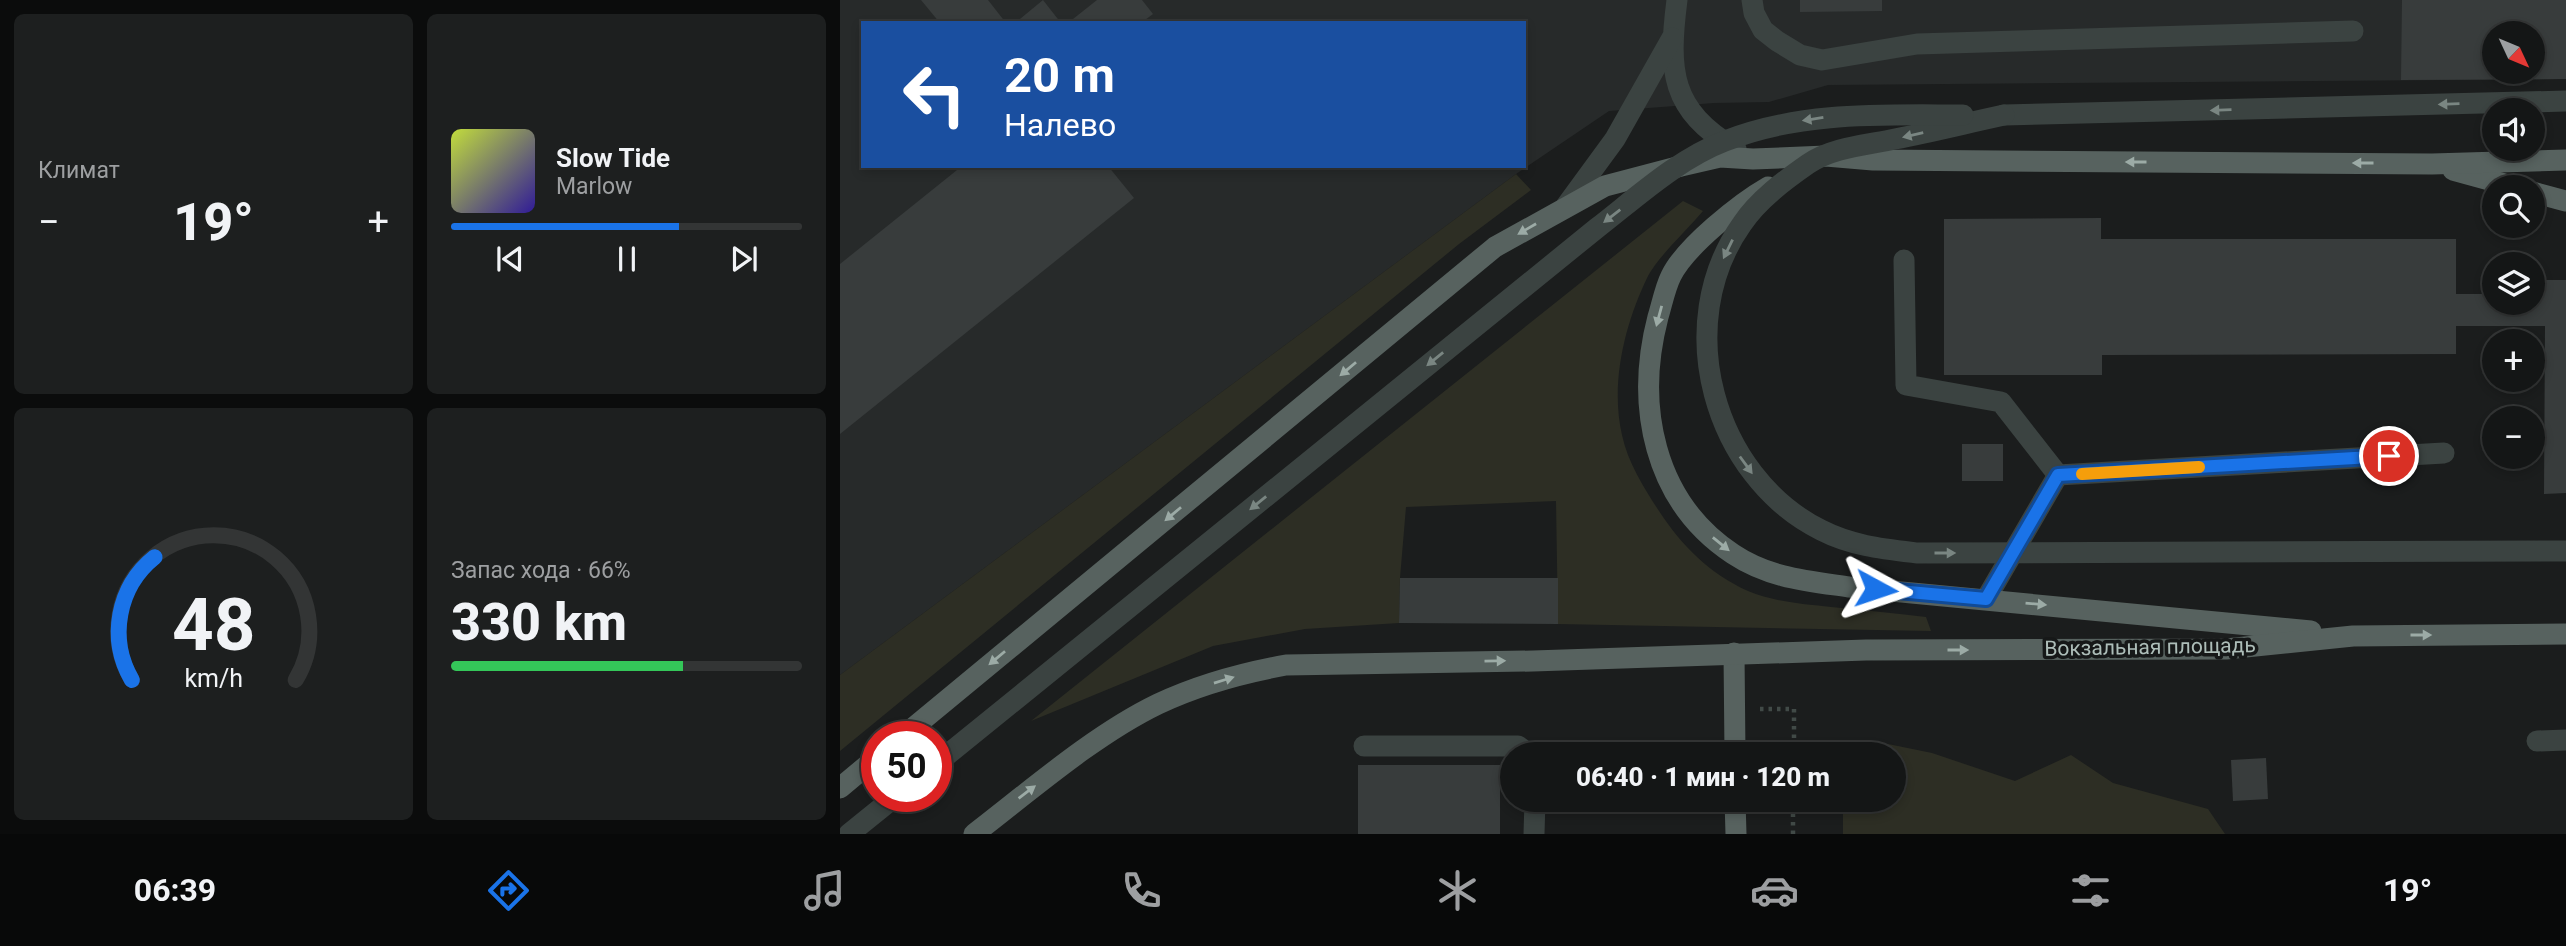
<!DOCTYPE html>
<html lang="ru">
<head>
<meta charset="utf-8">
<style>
	:root { --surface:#141616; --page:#1d1f1f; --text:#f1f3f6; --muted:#9d9fa1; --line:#333535; --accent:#1a73e8 }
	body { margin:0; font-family:Roboto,sans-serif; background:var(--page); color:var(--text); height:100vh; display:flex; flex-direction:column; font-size:26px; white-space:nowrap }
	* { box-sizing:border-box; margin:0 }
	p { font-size:23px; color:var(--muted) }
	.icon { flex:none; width:38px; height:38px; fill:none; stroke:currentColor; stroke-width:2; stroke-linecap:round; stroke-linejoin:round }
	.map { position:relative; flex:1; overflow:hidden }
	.side { display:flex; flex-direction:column; gap:14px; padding:14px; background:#0b0c0c; width:840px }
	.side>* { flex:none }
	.hud { position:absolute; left:21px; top:21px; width:665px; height:147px; border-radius:0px; box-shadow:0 4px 10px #0003,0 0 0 2px var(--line); background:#1a4fa0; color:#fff; overflow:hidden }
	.needle { width:46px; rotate:134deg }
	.fabs { position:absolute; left:1642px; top:21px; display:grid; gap:14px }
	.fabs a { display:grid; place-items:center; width:63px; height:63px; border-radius:50%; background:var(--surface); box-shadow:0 4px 10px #0003,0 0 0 2px var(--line); font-size:35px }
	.speed { position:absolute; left:21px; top:721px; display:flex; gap:14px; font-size:35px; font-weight:700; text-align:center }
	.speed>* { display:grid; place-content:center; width:91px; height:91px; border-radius:50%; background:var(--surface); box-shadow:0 4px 10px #0003,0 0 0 2px var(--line); line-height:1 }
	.speed .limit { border:10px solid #d22; background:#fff; color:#111 }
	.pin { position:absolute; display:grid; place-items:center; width:60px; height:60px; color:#fff; margin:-30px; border:4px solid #fff; border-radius:50%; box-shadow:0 2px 7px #0007 }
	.me { position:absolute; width:77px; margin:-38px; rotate:95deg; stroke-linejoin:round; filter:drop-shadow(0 0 5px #0008) }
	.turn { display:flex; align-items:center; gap:24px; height:147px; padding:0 28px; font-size:32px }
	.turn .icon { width:91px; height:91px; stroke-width:2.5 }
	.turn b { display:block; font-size:49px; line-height:60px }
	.big { font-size:52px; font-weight:800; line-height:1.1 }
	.side .tile { flex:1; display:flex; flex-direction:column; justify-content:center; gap:10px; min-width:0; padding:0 24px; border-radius:10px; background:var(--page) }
	.side .dial { align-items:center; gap:0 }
	.dial svg { height:182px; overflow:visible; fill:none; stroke:var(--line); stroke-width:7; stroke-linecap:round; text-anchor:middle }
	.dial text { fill:var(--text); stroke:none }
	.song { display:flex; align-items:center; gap:21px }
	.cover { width:84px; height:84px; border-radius:10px; background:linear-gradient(135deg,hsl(70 70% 55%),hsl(250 70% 35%)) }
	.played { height:7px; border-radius:4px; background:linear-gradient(90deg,var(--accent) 65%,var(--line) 65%) }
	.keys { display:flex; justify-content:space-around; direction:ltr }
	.heat { display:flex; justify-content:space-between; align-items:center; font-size:38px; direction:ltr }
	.charge { height:10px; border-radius:5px; background:linear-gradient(90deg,#34c759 66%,var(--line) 0) }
	.side .tiles { flex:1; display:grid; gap:14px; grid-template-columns:repeat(2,1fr) }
	.trip { position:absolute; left:660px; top:742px; width:406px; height:70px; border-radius:35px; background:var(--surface); box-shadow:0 4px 10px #0003,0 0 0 2px var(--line); font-weight:800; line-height:70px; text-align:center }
	.dock { display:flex; height:112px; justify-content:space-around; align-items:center; background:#080909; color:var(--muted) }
	.dock .icon { width:49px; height:49px }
	.dock .current { color:var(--accent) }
	.dock b { font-size:32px; color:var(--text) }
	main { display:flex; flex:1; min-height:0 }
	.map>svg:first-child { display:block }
</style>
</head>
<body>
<main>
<section class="side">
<div class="tiles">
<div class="tile"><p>Климат</p>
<div class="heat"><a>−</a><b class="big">19°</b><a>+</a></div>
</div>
<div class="tile">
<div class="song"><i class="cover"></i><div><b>Slow Tide</b><p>Marlow</p></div></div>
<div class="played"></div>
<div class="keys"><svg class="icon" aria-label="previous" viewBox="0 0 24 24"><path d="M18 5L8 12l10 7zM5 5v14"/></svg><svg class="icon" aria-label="pause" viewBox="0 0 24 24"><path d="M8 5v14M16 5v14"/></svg><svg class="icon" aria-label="next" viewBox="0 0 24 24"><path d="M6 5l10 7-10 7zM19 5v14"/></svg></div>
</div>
<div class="tile dial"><svg viewBox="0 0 100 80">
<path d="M14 69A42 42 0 1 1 86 69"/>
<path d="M14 69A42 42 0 0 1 24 15" stroke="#1a73e8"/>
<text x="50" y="56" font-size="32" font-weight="700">48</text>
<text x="50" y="72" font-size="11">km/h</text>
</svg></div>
<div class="tile"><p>Запас хода · 66%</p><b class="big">330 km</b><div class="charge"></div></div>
</div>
</section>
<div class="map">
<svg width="1726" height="834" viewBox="0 0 1726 834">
	<rect width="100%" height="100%" fill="#1b1d1d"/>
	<path fill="#272a2a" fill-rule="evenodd" d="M0,0h1726v79l-738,6 -59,17 -55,1 -105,8 -93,63 -676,501zM23,23h661v143h-661zM1654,33h38v39h-38z"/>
	<g fill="#2d2e24">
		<polygon points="676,174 691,190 619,244 0,751 0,675"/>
		<path d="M843,201l20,10c-15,18 -45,46 -55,65 -23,47 -38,107 -26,159 6,28 22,53 37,76 23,35 51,63 89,80 26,11 56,13 83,16 32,3 63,6 95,10l5,14 -373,-7 -2,-123 -150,6 -6,71 -1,45 -94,6 -92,17 -182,75z"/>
		<polygon points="1048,744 1092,753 1175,781 1231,755 1273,783 1368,809 1385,834 1003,834 1003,800 1054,800 1054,754 1036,754"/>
	</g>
	<g fill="#383c3c" fill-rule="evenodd">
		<polygon points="81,0 148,0 166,23 100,23"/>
		<polygon points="203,0 221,23 175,23"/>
		<polygon points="257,0 302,0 313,14 301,23 228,23"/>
		<polygon points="960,0 1042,0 1042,11 960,12"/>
		<path d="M1562,0h164v79l-165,1zM1654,33h38v39h-38z"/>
		<polygon points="122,166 268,166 294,198 0,434 0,264"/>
		<polygon points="1261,218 1261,239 1616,239 1616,294 1654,294 1654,303 1692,303 1692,294 1704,294 1704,280 1726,280 1726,493 1704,494 1705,326 1616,326 1616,354 1262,355 1262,375 1104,375 1104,219"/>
		<rect x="1122" y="444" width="41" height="37"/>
		<polygon points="560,578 718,578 718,624 559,623"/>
		<polygon points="1426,758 1428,799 1393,801 1391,760"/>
		<rect x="518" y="765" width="142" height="69"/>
	</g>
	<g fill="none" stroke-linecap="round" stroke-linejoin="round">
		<g stroke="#414a47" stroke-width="4.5" stroke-dasharray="3.5 5" stroke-linecap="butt">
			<polyline points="920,709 954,709 954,754"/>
			<polyline points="953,834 953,800"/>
		</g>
		<g stroke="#3b4341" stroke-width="21">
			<path d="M837,0c-9,71 -7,110 59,149"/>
			<polyline points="912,0 914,13 923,30 937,41 960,55 982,60 1077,44 1513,31"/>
			<polyline points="1164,115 1726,101"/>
			<polyline points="726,206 775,139 832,38"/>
			<polyline points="1064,260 1066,385 1161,402 1218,475 1604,453"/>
			<polyline points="1146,599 1218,475"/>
			<polyline points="1697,741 1726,740"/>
			<polyline points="524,746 678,746 689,754"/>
			<polyline points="9,834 56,796"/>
			<polyline points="694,834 695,800"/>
		</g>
		<g stroke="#57625f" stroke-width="21">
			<polyline points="1613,170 1675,187"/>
			<path d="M928,187c-28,16 -83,60 -97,89 -6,12 -9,28 -13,41 -23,88 -5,184 75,237 36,24 74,27 116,33l462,44"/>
			<polyline points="1692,192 1726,201"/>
			<polyline points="894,653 895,754"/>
			<polyline points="62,737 655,247 765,186 841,166 880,157 913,159 986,156 1033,160 1592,164 1726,160"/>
			<polyline points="0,788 37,757"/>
			<polyline points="895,800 896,834"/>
			<path d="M134,834c56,-43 120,-99 184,-130 40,-19 84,-31 128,-39l247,-4 333,-11 360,-1 127,-13 213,-2"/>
		</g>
		<g stroke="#3b4341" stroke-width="21">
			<path d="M1164,115c-37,8 -73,17 -109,24 -28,6 -63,8 -87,25 -23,16 -50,36 -66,60 -71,100 -29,252 79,306 31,16 63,19 97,23l648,-2"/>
			<path d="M96,764l661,-536c40,-31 81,-69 128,-87 76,-30 158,-26 238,-26"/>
		</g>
	</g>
	<defs><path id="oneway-solid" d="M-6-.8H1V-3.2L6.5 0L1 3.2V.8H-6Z" transform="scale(1.75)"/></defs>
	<g fill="#7a8682">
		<use href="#oneway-solid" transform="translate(1609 104) rotate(178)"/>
		<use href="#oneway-solid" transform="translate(1381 110) rotate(178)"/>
		<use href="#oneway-solid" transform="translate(973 119) rotate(171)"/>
		<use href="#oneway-solid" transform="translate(1073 135) rotate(167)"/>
		<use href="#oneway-solid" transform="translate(772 216) rotate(142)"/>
		<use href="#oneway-solid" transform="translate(888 249) rotate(116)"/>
		<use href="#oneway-solid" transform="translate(595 359) rotate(141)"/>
		<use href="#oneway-solid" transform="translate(906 465) rotate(54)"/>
		<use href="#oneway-solid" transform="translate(418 503) rotate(141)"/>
		<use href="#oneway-solid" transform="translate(1105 553)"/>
	</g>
	<g fill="#9caba6">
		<use href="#oneway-solid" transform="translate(1296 162) rotate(-180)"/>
		<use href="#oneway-solid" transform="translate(1523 163) rotate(-180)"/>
		<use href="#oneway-solid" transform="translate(687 229) rotate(150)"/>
		<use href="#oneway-solid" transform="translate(819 316) rotate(105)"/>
		<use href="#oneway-solid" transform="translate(508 369) rotate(140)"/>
		<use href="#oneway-solid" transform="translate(333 514) rotate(140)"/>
		<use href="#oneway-solid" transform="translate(881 544) rotate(39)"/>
		<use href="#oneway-solid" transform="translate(1196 604) rotate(5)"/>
		<use href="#oneway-solid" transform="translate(1581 635)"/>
		<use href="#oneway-solid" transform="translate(1118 650)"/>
		<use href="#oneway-solid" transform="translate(157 658) rotate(140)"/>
		<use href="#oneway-solid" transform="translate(655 661) rotate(-1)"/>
		<use href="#oneway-solid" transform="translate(384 680) rotate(-17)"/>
		<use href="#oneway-solid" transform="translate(187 792) rotate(-37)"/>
	</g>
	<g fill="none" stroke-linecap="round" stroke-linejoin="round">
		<g stroke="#114b97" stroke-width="18">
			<polyline id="route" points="1036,589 1146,599 1218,475 1549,456"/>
		</g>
		<use href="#route" stroke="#1a73e8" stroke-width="12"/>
		<polyline stroke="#f59e0b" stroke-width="12" points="1242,474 1359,467"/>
	</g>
	<g text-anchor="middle" stroke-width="7" stroke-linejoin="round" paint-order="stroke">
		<g font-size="21" fill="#adbdb8" stroke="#161818">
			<text transform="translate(1310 647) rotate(-1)" y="7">Вокзальная площадь</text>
		</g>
	</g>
</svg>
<div class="fabs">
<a><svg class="needle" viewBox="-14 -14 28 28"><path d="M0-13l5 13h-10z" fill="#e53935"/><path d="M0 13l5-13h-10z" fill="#9d9fa1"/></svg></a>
<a><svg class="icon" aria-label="sound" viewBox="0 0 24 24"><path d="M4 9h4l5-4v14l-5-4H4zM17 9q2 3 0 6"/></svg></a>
<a><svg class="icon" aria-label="search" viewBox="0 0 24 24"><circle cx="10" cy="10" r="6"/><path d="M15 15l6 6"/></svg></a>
<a><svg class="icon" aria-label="layers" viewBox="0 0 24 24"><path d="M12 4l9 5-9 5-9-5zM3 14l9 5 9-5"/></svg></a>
<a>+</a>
<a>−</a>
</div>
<div class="speed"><div class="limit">50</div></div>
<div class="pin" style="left:1549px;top:456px;background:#d93025"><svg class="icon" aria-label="arrive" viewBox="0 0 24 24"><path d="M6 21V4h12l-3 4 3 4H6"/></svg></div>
<svg class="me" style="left:1036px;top:589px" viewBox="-20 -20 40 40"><path d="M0-17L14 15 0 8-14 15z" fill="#1a73e8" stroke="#fff" stroke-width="4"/></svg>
<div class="trip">06:40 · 1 мин · 120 m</div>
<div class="hud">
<div class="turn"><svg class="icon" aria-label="left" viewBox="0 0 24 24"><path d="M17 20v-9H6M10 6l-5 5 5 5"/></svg><div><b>20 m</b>Налево</div></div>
</div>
</div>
</main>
<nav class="dock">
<b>06:39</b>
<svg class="icon current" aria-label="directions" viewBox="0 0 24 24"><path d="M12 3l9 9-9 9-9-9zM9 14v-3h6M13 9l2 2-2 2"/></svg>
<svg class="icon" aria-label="music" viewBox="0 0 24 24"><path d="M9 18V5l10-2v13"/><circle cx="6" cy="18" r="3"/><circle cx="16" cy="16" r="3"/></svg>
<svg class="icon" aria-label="phone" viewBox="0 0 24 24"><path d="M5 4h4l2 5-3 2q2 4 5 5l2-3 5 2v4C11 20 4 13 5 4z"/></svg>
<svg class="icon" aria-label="climate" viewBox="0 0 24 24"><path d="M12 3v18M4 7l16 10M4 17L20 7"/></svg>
<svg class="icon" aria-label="car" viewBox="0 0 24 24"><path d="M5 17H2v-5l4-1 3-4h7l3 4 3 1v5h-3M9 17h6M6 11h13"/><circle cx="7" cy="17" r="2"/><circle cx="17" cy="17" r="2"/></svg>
<svg class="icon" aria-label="filters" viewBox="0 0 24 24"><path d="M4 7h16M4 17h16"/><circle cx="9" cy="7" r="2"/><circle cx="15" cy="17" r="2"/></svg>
<b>19°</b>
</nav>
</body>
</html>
